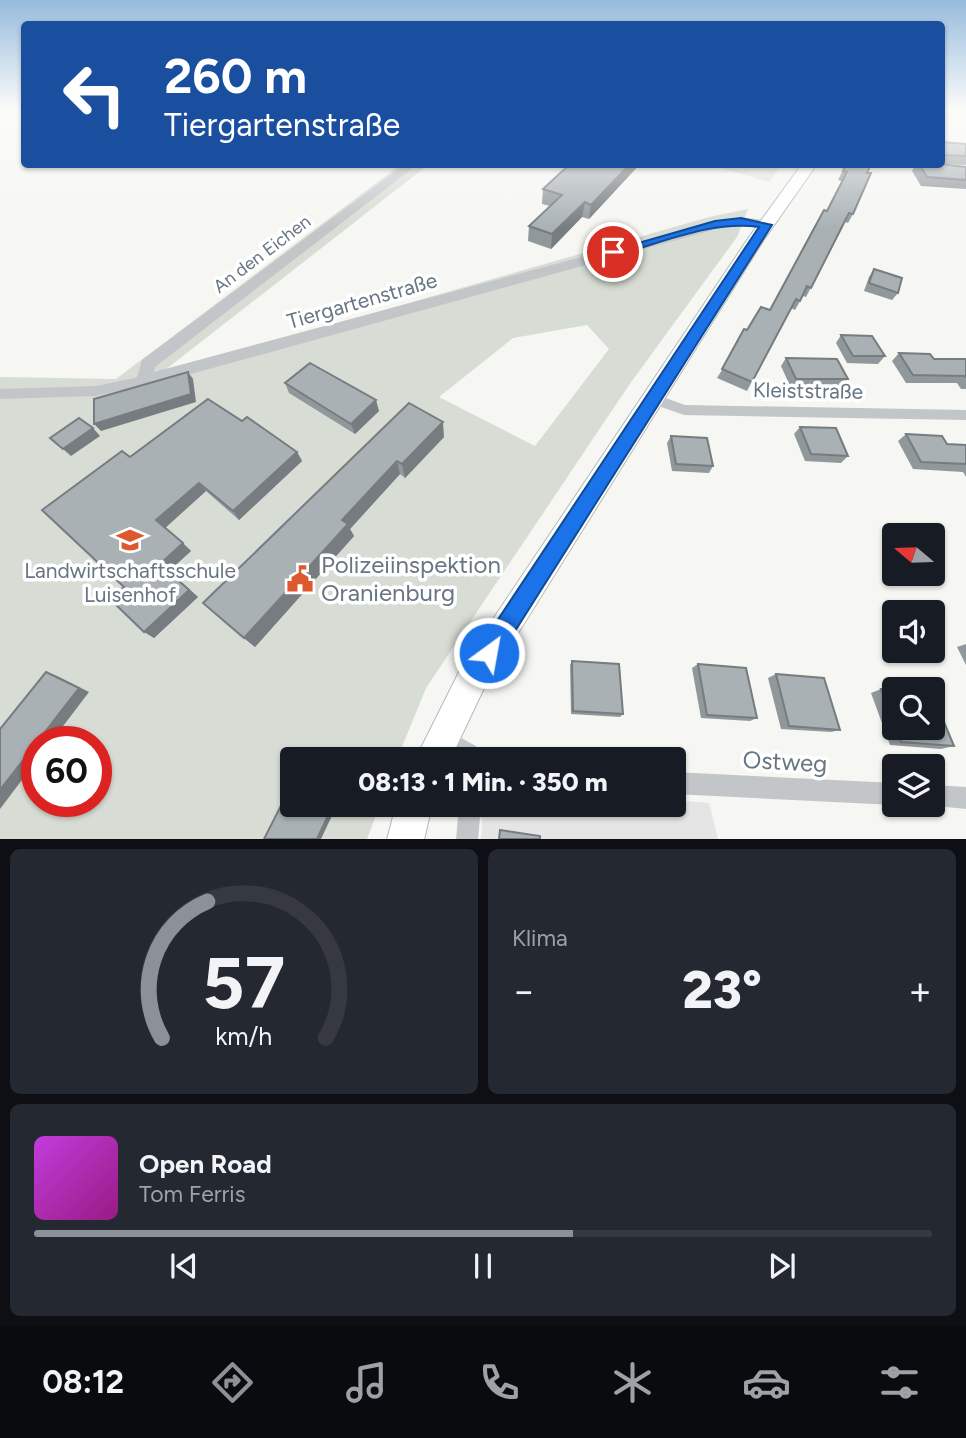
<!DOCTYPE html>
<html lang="de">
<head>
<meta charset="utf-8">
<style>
	:root { --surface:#171b24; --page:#242831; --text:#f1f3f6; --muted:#9ea1a6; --line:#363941; --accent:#8c9099 }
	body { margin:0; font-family:Figtree,sans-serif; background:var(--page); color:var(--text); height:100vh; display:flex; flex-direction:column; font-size:26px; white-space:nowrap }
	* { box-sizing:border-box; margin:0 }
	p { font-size:23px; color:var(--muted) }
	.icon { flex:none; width:38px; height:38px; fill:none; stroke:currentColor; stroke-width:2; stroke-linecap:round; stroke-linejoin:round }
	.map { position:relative; height:839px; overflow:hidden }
	.side { display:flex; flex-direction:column; gap:10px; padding:10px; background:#0d0f14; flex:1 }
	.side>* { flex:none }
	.hud { position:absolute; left:21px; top:21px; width:924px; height:147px; border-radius:7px; box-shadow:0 2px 5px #0004; background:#1a4fa0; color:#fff; overflow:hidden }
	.needle { width:46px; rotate:289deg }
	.controls { position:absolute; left:882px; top:523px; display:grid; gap:14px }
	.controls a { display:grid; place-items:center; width:63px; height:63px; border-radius:7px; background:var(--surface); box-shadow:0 2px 5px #0004; font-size:35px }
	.speed { position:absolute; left:21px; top:726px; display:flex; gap:14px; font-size:35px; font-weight:700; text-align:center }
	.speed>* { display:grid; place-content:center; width:91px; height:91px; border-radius:50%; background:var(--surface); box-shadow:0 2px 5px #0004; line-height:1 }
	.speed .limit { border:10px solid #d22; background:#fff; color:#111 }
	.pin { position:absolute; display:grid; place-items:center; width:60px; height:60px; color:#fff; margin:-30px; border:4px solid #fff; border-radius:50%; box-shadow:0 2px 7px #0007 }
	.me { position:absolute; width:77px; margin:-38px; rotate:32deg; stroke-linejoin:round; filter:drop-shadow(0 0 5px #0008) }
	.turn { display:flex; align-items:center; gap:24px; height:147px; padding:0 28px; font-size:32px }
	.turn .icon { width:91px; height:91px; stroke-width:2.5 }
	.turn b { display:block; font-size:49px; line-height:60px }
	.big { font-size:52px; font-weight:800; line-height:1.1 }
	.side .tile { flex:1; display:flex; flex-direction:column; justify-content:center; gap:10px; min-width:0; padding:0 24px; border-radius:10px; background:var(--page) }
	.side .dial { align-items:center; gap:0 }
	.dial svg { height:182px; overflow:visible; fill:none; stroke:var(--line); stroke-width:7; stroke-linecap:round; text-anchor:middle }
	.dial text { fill:var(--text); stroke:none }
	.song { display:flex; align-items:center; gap:21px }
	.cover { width:84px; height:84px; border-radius:10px; background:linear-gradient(135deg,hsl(290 70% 55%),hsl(310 70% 35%)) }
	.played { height:7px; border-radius:4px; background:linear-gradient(90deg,var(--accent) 60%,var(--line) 60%) }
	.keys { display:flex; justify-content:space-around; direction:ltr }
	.heat { display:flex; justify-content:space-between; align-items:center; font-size:38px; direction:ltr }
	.side .tiles { flex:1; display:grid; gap:10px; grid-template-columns:1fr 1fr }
	.tile:last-child { grid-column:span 2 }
	.trip { position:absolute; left:280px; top:747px; width:406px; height:70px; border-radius:7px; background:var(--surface); box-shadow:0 2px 5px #0004; font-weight:800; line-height:70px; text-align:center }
	.tab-bar { display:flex; height:112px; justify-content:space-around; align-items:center; background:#090b0e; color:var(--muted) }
	.tab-bar .icon { width:49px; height:49px }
	.tab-bar .active { color:var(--accent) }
	.tab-bar b { font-size:32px; color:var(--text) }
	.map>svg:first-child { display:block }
</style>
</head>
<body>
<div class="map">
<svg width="966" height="840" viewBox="0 0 966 840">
	<rect width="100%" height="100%" fill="#f6f6f3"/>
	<g fill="#e4e5e4">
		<polygon points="716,165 716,164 782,165 769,182 715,166"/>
		<polygon points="674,800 709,803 718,839 481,840 483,805 674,805"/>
	</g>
	<path fill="#d7ddd4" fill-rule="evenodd" d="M400,165h28l-263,205 17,-2 527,-151 39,-8 -11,28 -108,148 -203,303 -29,71 -105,1v45h88l-13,34 -367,1v-463l116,2zM587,325l22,24 -74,97 -96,-49 74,-59zM37,742h59v60h-59z"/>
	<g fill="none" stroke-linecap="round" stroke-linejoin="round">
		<g stroke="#b5b9bd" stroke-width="2">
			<g id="primary">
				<polygon points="802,164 817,164 763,241 485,686 450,760 415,760 463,664 747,240"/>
				<polygon points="396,805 432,805 424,840 387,840"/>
			</g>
		</g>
		<g fill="#c2c6c9" fill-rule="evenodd">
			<polygon points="878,164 919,164 966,168 966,174"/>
			<polygon points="144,376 149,378 151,381 149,384 96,396 0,399 0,389 96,386"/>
			<polygon points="652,393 685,405 966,410 966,420 684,415 647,402 645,398 647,394"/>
			<path d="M442,727l46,26 3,7c-21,0 -50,0 -59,-23l3,-7z"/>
			<polygon points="674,772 894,783 894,805 674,794"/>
			<polygon points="933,785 966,787 966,809 928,805 933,805"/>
			<polygon points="459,805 481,805 478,840 456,840"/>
		</g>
		<path fill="#c2c6c9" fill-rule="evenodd" d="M405,164h13l-263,203 -1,5 565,-152c17,-2 39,-5 53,5l-6,4 -25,-4 -21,3 -576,159 -6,-2 -2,-4 6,-21z"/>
		<use href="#primary" fill="#fff" fill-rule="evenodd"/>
	</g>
	<g fill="#91989c">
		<polygon points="942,142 966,144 966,165 942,164"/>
		<polygon points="570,164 640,164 589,219 582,217 551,249 528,241 529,226 550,206 542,204 543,189"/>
		<polygon points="846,164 867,173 853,214 848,223 845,222 806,297 803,296 795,310 791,308 747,391 717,378 747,330 770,310 827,211 842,181 838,180"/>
		<polygon points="916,164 941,164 966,167 966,189 921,186 912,171"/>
		<polygon points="874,269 898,293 892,300 864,291 869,277"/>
		<polygon points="841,335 885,356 878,364 847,363 836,343"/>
		<polygon points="899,353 934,359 966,359 966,389 961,389 957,383 906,383 892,361"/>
		<polygon points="786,358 848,379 842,387 790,386 781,366"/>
		<polygon points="285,383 379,411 355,434 289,393"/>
		<polygon points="409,403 444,437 405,478 400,474 350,529 354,536 255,647 244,638"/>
		<polygon points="242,421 297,452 302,461 239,520 206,491 165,528 191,551 169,571 198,597 154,638 124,587 130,457"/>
		<polygon points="800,427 848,456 841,463 805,461 794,434"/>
		<polygon points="906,434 947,444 966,445 966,477 963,472 913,469 898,441"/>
		<polygon points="671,436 713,466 709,473 672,471 667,443"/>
		<polygon points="966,644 966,665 957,647"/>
		<polygon points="572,661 623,714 620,717 571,714 570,665"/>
		<polygon points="698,664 757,718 750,721 701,718 692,668"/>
		<polygon points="776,674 840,730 831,732 781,729 768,678"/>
		<polygon points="881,689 894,690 894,728 933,728 954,746 941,749 890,745 871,693"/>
	</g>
	<g fill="#767c7f">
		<polygon points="630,164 640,164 589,219 591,205"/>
		<polygon points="585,202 582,217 551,249 552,234"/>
		<polygon points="188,372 193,379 196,402 101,431 94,424"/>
		<polygon points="376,400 379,411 355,434 351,424"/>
		<polygon points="443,422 444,437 405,478 402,464"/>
		<polygon points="93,428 100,436 71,456 63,449"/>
		<polygon points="297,452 302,461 239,520 233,511"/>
		<polygon points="397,461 400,474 350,529 354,536 255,647 244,638 342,520"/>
		<polygon points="199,483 206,491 165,528 156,520"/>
		<polygon points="183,543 191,551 169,571 198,597 154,638 144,632 160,564"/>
		<polygon points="46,672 57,676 89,692 51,742 37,742"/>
		<polygon points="37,742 37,760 0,809 0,790"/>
		<polygon points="333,805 337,805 321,839 317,839"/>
	</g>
	<g fill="#a9b1b5" stroke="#767c7f" stroke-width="2">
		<polygon points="942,142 966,144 966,156 942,155"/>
		<polygon points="570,164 630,164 591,205 585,202 552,234 529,226 562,195 543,189"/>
		<polygon points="846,164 871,164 867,173 871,173 853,214 849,213 811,288 807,286 800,301 796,299 752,382 722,369 744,329 747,330 761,307 770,310 824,210 827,211 847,172 843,171"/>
		<polygon points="919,164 941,164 966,167 966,180 927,177"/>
		<polygon points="874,269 902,278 898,293 869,283"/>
		<polygon points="841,335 872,336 885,356 853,356"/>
		<polygon points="899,353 930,354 934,359 966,359 966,377 965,376 913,375"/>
		<polygon points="786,358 837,359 848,379 796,379"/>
		<polygon points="310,363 376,400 351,424 285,383"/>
		<polygon points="188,372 191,394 94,424 94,399"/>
		<polygon points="208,399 242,421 247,417 297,452 233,511 199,483 156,520 183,543 160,564 189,590 144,632 110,599 124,587 42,510 122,451 130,457"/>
		<polygon points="409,403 443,422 402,464 397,461 342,520 348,524 244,638 203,603"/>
		<polygon points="79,418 93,428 63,449 50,438"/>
		<polygon points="800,427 836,428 848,456 811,454"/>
		<polygon points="906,434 942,436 947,444 966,445 966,464 921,462"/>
		<polygon points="671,436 707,438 713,466 676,464"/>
		<polygon points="572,661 619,664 623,714 573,711"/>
		<polygon points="698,664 746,668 757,718 707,715"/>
		<polygon points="46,672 79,688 0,790 0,729"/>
		<polygon points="776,674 824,678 840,730 789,726"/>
		<polygon points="881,689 894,690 894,724"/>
		<polygon points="933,696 954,746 901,742 896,728 933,728"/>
		<polygon points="310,749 330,760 305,760"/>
		<polygon points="292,784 292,805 333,805 317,839 264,839"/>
		<polygon points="500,830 540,836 540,839 499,839"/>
	</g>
	<linearGradient id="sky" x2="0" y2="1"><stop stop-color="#96bbdc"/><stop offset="0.48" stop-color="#fbfbfa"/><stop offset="1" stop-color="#fbfbfa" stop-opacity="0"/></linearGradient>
	<rect width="966" height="228" fill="url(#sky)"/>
	<path fill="#1a73e8" stroke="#114b97" stroke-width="2" d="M741,218l31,7 -276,436 -7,3 -8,-3 -3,-8 3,-8 278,-418c-48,-7 -100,17 -146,29l-6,-4 108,-31z"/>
	<defs>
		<g id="school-bare" transform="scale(2.1)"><path d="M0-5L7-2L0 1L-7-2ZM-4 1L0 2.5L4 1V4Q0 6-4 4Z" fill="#dc592d" stroke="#fff" stroke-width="2.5" paint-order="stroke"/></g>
		<g id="civic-bare" transform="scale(2.1)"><path d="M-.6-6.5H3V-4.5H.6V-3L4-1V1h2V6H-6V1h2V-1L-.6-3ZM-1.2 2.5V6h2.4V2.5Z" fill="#dc592d" stroke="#fff" stroke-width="2.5" paint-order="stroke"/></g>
	</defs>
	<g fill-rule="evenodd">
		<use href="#school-bare" x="130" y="540"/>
		<use href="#civic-bare" x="300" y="579"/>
	</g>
	<g text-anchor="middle" stroke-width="7" stroke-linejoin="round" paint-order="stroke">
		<g font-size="18" fill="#667683" stroke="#fff">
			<text transform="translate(262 254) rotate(-37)" y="6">An den Eichen</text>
		</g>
		<g font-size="21" fill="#667683" stroke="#fff">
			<text transform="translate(362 301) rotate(-16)" y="7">Tiergartenstraße</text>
			<text transform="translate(808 391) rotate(1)" y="7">Kleiststraße</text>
		</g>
		<g font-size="21" fill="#667683" stroke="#fff">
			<text x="130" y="578">Landwirtschaftsschule<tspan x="130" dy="24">Luisenhof</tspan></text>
		</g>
		<g font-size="24" fill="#667683" stroke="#fff" text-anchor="start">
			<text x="321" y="573">Polizeiinspektion<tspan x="321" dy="28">Oranienburg</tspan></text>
		</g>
		<g font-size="24" fill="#667683" stroke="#fff">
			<text transform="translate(785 762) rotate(3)" y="8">Ostweg</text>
		</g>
	</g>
</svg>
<div class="controls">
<a><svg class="needle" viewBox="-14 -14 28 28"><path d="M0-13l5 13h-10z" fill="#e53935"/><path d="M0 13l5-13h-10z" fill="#9ea1a6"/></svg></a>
<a><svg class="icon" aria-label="sound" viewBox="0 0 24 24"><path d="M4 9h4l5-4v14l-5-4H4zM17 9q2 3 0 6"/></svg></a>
<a><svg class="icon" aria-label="search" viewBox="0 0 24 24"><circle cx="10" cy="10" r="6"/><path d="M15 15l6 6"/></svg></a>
<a><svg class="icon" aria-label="layers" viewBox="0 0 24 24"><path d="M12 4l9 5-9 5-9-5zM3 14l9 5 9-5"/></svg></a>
</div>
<div class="speed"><div class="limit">60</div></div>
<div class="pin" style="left:613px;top:252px;background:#d93025"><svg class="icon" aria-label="arrive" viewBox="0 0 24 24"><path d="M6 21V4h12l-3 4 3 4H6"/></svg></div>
<svg class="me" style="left:489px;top:653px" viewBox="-20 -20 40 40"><circle r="17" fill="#1a73e8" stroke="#fff" stroke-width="3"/><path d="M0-11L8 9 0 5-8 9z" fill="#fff"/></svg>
<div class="trip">08:13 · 1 Min. · 350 m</div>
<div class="hud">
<div class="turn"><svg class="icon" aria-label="left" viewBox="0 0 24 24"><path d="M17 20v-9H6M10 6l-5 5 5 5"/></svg><div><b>260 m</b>Tiergartenstraße</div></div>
</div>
</div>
<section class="side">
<div class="tiles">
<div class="tile dial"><svg viewBox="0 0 100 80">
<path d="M14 69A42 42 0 1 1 86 69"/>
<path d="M14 69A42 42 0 0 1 34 9" stroke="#8c9099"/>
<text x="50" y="56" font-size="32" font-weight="700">57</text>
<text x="50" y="72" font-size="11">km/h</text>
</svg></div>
<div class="tile"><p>Klima</p>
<div class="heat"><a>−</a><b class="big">23°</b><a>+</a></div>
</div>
<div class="tile">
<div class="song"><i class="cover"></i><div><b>Open Road</b><p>Tom Ferris</p></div></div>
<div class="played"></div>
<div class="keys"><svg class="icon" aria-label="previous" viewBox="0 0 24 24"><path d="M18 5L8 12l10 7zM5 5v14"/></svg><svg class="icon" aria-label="pause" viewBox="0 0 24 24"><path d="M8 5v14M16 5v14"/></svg><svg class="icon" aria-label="next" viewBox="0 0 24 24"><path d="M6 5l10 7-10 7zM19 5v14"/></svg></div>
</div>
</div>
</section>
<nav class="tab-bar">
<b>08:12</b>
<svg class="icon active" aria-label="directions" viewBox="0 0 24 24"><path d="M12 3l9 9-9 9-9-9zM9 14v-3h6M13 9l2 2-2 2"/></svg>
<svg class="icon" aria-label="music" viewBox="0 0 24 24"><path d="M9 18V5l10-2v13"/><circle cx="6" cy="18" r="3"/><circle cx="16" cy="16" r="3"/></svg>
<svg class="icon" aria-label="phone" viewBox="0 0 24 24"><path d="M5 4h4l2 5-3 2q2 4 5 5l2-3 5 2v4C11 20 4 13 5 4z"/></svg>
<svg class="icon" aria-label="climate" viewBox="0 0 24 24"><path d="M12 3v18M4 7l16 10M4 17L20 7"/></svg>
<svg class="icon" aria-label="car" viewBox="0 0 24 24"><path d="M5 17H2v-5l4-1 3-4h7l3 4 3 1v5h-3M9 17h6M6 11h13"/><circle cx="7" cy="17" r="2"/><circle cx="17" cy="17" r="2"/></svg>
<svg class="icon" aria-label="filters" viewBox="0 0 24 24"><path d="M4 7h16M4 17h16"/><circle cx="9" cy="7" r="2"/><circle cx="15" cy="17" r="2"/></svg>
</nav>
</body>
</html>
